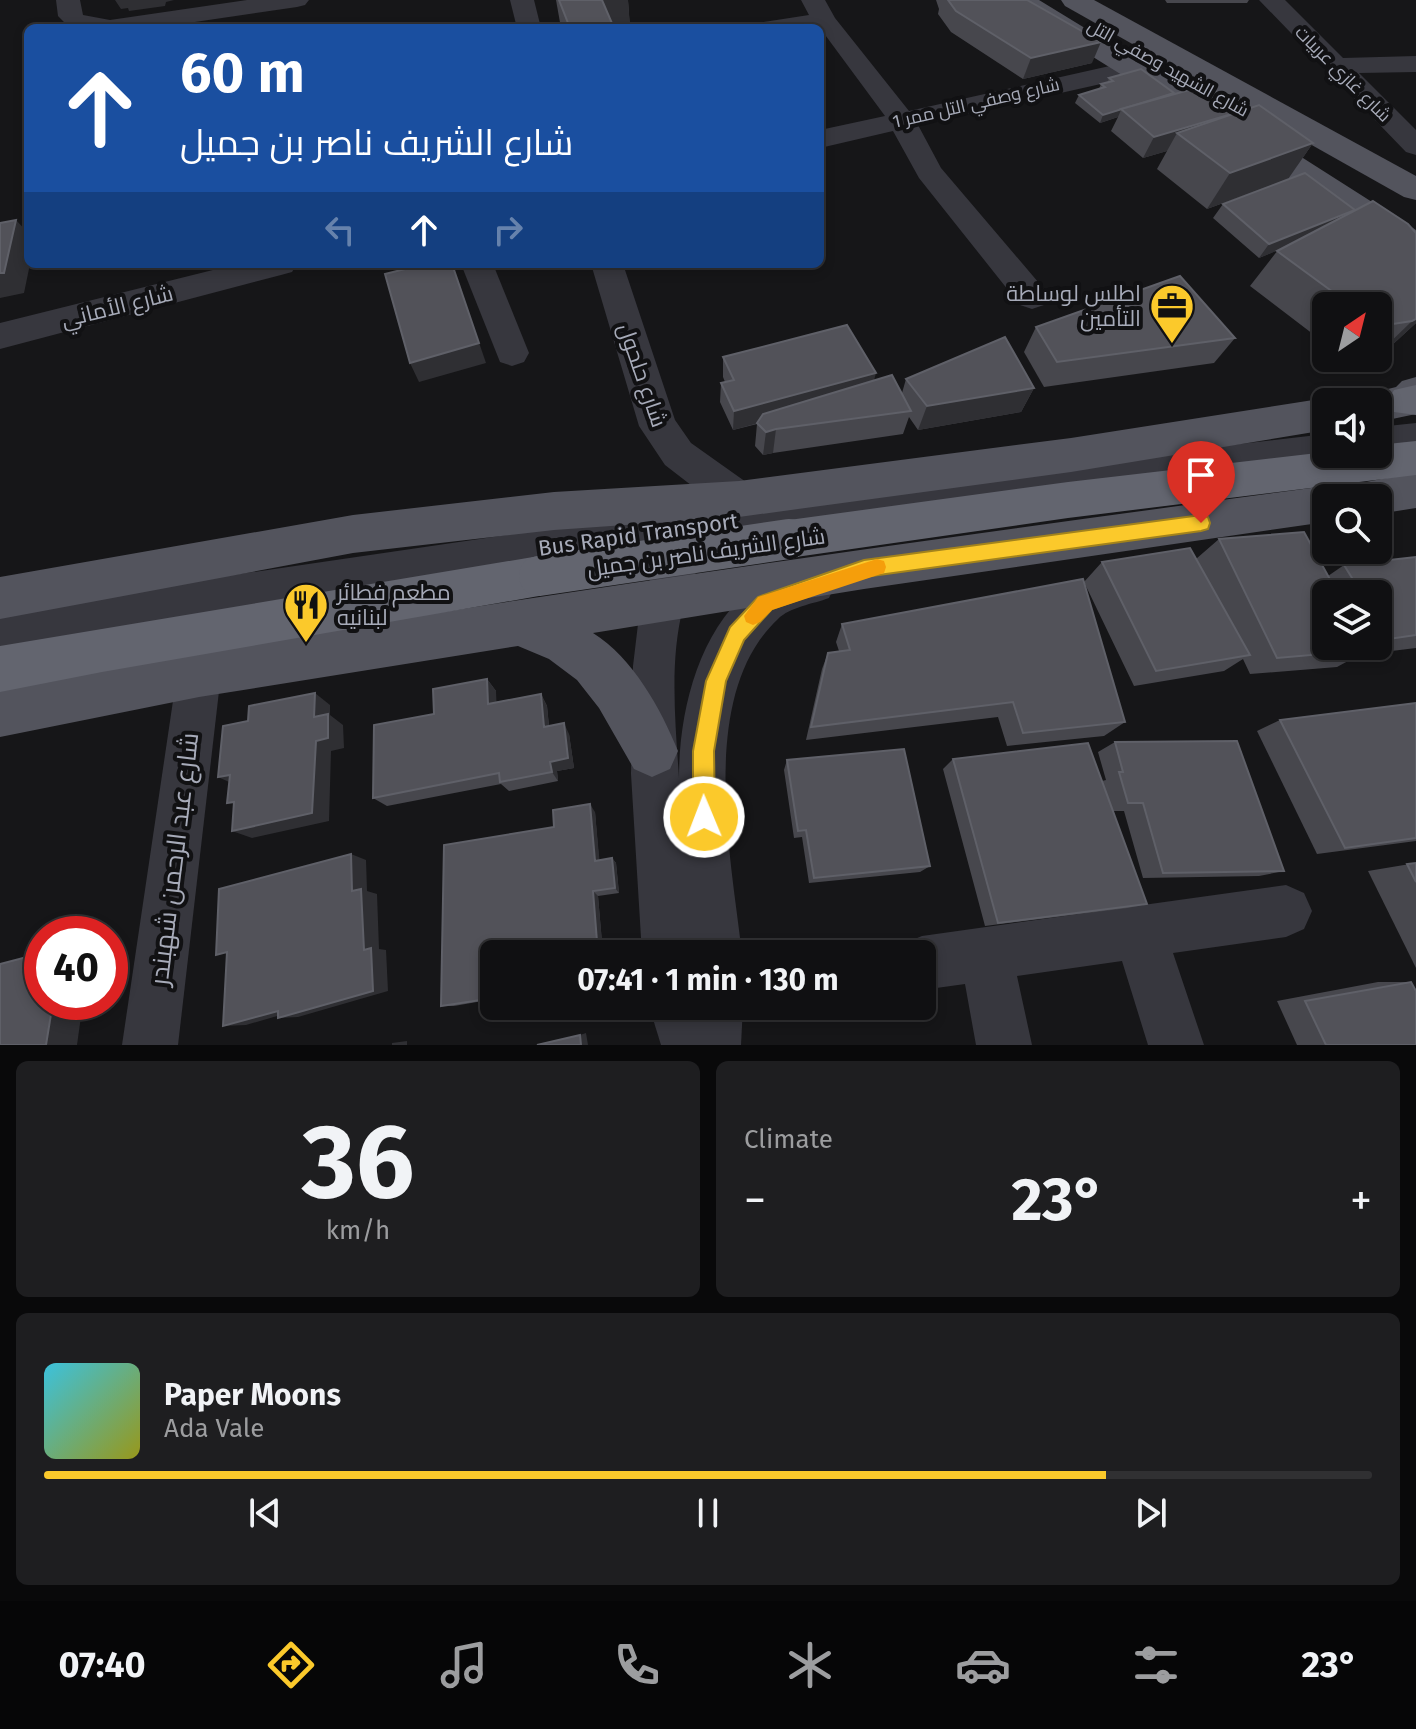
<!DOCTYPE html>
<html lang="en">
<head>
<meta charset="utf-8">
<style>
	:root { --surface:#101012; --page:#1e1e20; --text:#f1f3f6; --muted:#9c9d9f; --line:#303032; --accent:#fbc92b }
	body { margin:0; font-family:"Fira Sans",Cairo,sans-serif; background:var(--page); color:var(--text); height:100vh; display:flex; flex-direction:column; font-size:30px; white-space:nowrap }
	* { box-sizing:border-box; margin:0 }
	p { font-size:26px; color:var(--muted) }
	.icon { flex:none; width:44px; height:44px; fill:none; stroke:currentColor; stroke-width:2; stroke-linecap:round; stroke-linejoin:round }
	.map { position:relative; height:1045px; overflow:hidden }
	.side { display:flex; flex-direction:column; gap:16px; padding:16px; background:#09090a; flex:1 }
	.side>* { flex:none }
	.banner { position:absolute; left:24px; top:24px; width:800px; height:244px; border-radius:12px; box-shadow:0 4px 12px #0003,0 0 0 2px var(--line); background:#1a4fa0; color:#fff; overflow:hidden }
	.needle { width:52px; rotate:35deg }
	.controls { position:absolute; left:1312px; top:292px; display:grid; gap:16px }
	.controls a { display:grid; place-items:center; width:80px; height:80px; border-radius:12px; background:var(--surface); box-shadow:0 4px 12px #0003,0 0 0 2px var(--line); font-size:40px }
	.speed { position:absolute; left:24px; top:916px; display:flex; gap:16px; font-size:40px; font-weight:700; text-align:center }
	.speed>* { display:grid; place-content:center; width:104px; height:104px; border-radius:50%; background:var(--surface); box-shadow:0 4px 12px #0003,0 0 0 2px var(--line); line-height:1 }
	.speed .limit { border:12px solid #d22; background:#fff; color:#111 }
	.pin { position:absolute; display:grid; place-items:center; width:68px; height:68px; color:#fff; margin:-82px -34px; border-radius:50% 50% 50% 0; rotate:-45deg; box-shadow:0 0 8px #0007 }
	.pin .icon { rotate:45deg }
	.me { position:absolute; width:88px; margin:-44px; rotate:359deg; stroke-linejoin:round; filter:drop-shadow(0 0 6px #0008) }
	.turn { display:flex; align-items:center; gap:28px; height:168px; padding:0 24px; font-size:36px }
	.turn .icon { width:104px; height:104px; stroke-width:2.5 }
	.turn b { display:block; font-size:56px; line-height:68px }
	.lanes { display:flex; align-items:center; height:76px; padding:0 24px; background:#0003; justify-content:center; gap:40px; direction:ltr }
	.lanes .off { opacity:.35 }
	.big { font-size:60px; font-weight:700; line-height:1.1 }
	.side .card { flex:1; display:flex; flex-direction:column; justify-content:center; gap:12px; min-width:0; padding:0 28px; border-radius:12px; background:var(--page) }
	.side .dial { align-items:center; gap:0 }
	.dial b { font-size:104px; line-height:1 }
	.song { display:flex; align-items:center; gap:24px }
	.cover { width:96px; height:96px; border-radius:12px; background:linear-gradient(135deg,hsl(190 70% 55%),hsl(60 70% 35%)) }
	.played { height:8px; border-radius:4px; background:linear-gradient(90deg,var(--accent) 80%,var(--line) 80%) }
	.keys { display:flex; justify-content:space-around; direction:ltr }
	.heat { display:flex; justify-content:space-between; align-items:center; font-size:44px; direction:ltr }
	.side .tiles { flex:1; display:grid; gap:16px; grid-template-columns:1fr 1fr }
	.card:last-child { grid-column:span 2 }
	.trip { position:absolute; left:480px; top:940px; width:456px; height:80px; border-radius:12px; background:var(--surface); box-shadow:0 4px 12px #0003,0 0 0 2px var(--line); font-weight:700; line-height:80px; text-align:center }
	.dock { display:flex; height:128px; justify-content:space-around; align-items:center; background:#060607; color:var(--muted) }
	.dock .icon { width:56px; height:56px }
	.dock .selected { color:var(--accent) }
	.dock b { font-size:36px; color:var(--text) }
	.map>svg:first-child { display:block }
</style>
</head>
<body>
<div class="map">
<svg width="1416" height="1045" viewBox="0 0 1416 1045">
	<rect width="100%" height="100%" fill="#161618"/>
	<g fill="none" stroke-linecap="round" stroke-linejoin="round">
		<g fill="#37373e" fill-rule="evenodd">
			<polygon points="56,0 80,0 83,15 110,20 247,0 309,0 305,5 297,7 154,28 70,28 58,16"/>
			<polygon points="510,0 534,0 541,28 517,28"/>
			<polygon points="801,0 825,0 835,18 909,111 1132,61 1141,63 1145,69 1141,75 918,125 941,168 1044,289 1049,297 1044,305 1032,309 1020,305 919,178 893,131 820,148 820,130 885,116 820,28 755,28 758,23 809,15"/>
			<polygon points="1259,0 1285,0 1343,58 1416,56 1416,72 1359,73 1416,130 1416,155 1406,152"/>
			<polygon points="237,264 297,264 292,272 281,275 0,349 0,323"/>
			<polygon points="461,264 493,264 529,353 524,362 512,366 500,362"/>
			<path d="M591,264h32l52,156 16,23 62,44 5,13 568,-66v20h16l-3,6 -13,4 -606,74c-58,61 -46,162 -41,240 0,-65 18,-142 69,-187 9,-7 23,-11 34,-15 17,-6 30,-11 47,-4l6,13 -6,13c-16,6 -39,9 -51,21 -81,76 -47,236 -36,335h-100l-11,-180 2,-108 8,-67 25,-53 -502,77 -164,31v-40l164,-29 535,-78 10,-8 -44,-34 -26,-39z"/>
			<polygon points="1416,423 1416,453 1378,457 1369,454 1378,454 1378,427"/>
			<polygon points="199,653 215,659 221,674 178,1045 122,1045 177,674 183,659"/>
			<polygon points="1286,885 1304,893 1312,911 1304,929 1286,937 1173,953 1204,1045 1148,1045 1122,961 1017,976 1032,1045 976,1045 965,984 922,990 922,954 899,954 903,944 922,936"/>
			<polygon points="649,1006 743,1006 741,1045 661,1045"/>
		</g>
		<g fill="#53545d" fill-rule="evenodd">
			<polygon points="1007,0 1039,0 1142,63 1207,97 1416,230 1416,258 1404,254 1185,109 1122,75 1011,6"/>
			<polygon points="1061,0 1094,0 1416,176 1416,200 1404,197 1065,6"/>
			<polygon points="1416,377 1416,414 1378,422 1378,402 1360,402 1364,395 1396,387 1402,381"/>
			<polygon points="1326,398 1338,402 1326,402 1326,430 1071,472 739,517 554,530 353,553 0,619 0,577 353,515 554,492 739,481 1071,438"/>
			<path d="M1416,472v36l-38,6v-16h-52v24l-462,67 -271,44c40,25 68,76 85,118l-8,18 -18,8 -18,-8 -35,-61 -22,-28 -28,-21 -31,-13 -319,51 -199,40v-50c440,-81 883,-141 1326,-201l15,5 4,7 6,-13z"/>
		</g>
		<g fill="#63656f" fill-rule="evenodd">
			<polygon points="1416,385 1416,415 1394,412 1388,401 1394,390"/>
			<polygon points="1416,441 1416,475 1068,518 789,558 773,553 767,539 773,525 789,520 1068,482 1326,452 1326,454 1378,454 1378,445"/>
			<polygon points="539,556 555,562 562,576 555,590 539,596 102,672 0,692 0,646"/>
		</g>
		<polyline stroke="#63656f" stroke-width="40" points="539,576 789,539"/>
	</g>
	<g fill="#47474d" fill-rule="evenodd">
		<polygon points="556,0 628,0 630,28 561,28"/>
		<polygon points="936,0 1027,0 1092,63 1023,79 951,32 938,14 939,9"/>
		<polygon points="1165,0 1249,0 1247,3 1167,3"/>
		<polygon points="1109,78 1241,111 1313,143 1288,179 1207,209 1157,169 1167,151 1143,158 1111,131 1118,117 1100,123 1075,103 1079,95 1099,89 1101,84 1107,83"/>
		<polygon points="1223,204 1355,210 1416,233 1416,323 1391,346 1378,354 1378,306 1326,306 1326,344 1250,286 1278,250 1259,258 1213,218"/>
		<polygon points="1036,327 1235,338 1214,363 1044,387 1024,352"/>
		<polygon points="723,357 874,381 902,393 906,379 1034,388 1021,412 918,430 909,417 903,434 773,453 763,455 755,446 757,424 733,430 720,402 721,383 725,382 723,377"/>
		<path d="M1219,539l109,37 16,-11 72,-8v91l-57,7 -22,12 -87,7 -7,-15 -19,12 -90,15 -50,-104 18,-20 94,-3zM1326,594h52v52h-52z"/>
		<polygon points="842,624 1125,722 1104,736 1007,746 998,717 806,740 822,669 828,653 839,651 836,642"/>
		<polygon points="487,679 496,691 496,702 541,694 547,706 549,726 569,734 574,768 557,771 558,781 509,791 501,784 387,806 373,798 434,714"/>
		<polygon points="1416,703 1416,841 1317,854 1257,731 1280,720"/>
		<polygon points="1115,742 1284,871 1259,876 1143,878 1124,811 1113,811 1147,904 1128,908 985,926 943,769 953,759 1102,781 1106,780 1098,752"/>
		<polygon points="787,760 930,866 920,872 809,883 802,837 794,838 784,770"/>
		<polygon points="595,812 599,860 612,858 616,863 619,893 598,896 603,954 494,954 494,999 454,1006 441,1006 554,827"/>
		<polygon points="1416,863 1416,968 1368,871"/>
		<polygon points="1378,982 1411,982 1416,1045 1297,1045 1277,1001"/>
	</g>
	<g fill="#2f2f33">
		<polygon points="115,0 174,0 166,2 165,6 129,11 128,8 121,9"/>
		<polygon points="601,0 628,0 630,28 604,28"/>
		<polygon points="1101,42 1092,63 1023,79 1031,58"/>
		<polygon points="1121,110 1118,117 1100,123 1103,115"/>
		<polygon points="1242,111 1177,133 1167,151 1143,158 1154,137"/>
		<polygon points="1313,143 1288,179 1207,209 1230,173"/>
		<polygon points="1355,210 1344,224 1259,258 1269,244"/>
		<polygon points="16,220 28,233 28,264 30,264 24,293 0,298 0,273"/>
		<polygon points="452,264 486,363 419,382 410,363"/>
		<polygon points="1416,319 1416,323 1391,346 1378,354 1412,321"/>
		<polygon points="876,373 871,392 733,430 734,411"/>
		<polygon points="1034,388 1021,412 918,430 927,406"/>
		<polygon points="776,429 773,453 763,455 766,432"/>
		<polygon points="487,679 496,691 497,715 488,704"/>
		<polygon points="315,693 330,705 330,715 343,725 344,748 331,751 329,821 252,838 232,831 316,741 314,717"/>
		<polygon points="541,694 547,706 550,738 544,727"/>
		<polygon points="564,723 569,734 574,768 557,771 558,781 552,772 550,762"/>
		<polygon points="230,775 238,786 218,777"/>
		<polygon points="590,804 595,812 600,866 595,861"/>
		<polygon points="351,854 366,860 367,891 377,894 379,949 386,950 388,991 298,1017 278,1018 364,950 352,891"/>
		<polygon points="612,858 616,863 619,893 615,888"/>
		<polygon points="593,891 598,896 603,954 598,954"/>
		<polygon points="53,1002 83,1002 77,1045 46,1045"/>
		<polygon points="298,1010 246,1025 223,1026 278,1011"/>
		<polygon points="586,1033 588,1045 581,1045 580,1035"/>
		<polygon points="407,1041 407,1045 392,1045 392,1043"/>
	</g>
	<g fill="#525259" stroke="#5f6068" stroke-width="2">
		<polygon points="559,0 602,0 614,28 570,28"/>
		<polygon points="948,0 1027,0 1101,42 1031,58 956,11"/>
		<polygon points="1141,69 1174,93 1103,115 1079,95 1105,87 1101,84 1113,81 1109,78"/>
		<polygon points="1207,85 1242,111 1154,137 1121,109"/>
		<polygon points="1259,105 1313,143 1230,173 1177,133"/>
		<polygon points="1305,173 1355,210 1269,244 1223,204"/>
		<polygon points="1373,201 1408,224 1416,233 1416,319 1412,321 1380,326 1378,325 1378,306 1352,306 1277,251"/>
		<polygon points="16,220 4,273 0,273 0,223"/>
		<polygon points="425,264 452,264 479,343 410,363 385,274"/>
		<polygon points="1180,276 1235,338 1057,362 1036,327"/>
		<polygon points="847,325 876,373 734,411 721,383 734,380 723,357"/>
		<polygon points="1005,337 1034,388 927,406 906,379"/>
		<polygon points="892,375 911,411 776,429 766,432 757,423 763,414"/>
		<polygon points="1304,532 1338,594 1326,594 1326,646 1367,646 1369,650 1277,658 1219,539"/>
		<polygon points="1190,548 1250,655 1156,671 1102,562"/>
		<polygon points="1416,557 1416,635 1389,639 1378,620 1378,594 1362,594 1344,565"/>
		<polygon points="1083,579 1125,722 1023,733 1013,702 811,727 828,653 850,650 842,624"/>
		<polygon points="487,679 488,704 541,694 544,727 564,723 568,758 550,762 552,772 500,782 499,773 373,798 374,725 434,714 433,689"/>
		<polygon points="315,693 314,717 328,714 328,738 316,741 312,813 232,831 234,802 227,803 230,775 218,777 223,726 248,721 249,706"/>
		<polygon points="1416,703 1416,838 1345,848 1280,720"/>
		<polygon points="1237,741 1284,871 1163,873 1143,803 1128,803 1119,772 1123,772 1115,742"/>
		<polygon points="1088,743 1147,904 998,923 953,759"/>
		<polygon points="904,749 930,866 814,878 806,830 798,831 787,760"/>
		<polygon points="590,804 595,861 612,858 615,888 593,891 598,954 494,954 494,998 441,1006 444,845 554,827 553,810"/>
		<polygon points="351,854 352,891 361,889 364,950 371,948 373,991 278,1018 278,1011 223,1026 227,952 216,955 219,889"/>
		<polygon points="1416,863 1416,882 1407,864"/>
		<polygon points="42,953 42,1002 53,1002 46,1045 0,1045 0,964"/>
		<polygon points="1411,982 1416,991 1416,1045 1326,1045 1305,1001"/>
		<polygon points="580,1035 581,1045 537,1045"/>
	</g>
	<polygon fill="#fbc92b" stroke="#a3831c" stroke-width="2" points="1201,515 1208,517 1210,523 1208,529 1201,531 864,577 772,609 744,640 726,681 714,751 715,817 712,825 704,828 696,825 693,817 693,751 706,681 730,627 758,597 864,560"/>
	<polygon fill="#f59e0b" points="877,559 884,561 886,567 884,573 772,610 760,622 753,625 746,622 744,616 758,597"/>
	<defs>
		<g id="office-pin" transform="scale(2.3)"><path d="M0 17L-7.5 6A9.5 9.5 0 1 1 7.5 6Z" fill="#fbc92b" stroke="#111113"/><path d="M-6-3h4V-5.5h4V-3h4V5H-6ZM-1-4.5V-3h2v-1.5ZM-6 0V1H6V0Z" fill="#111"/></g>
		<g id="restaurant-pin" transform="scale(2.3)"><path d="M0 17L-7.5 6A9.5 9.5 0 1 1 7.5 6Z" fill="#fbc92b" stroke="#111113"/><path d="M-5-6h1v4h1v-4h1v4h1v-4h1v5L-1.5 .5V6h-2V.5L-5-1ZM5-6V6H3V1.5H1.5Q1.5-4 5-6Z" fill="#111"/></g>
	</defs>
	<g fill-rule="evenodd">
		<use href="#office-pin" x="1172" y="306"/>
		<use href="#restaurant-pin" x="306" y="605"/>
	</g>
	<g text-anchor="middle" stroke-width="8" stroke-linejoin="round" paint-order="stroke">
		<g font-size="18" fill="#a7abb9" stroke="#111113">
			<text transform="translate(1168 68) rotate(29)" y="6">شارع الشهيد وصفي التل</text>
			<text transform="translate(1343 74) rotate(45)" y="6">شارع غازي عربيات</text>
			<text transform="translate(976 103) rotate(-13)" y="6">شارع وصفي التل ممر 1</text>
		</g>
		<g font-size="22" fill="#a7abb9" stroke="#111113" text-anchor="end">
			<text x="1141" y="301">اطلس لوساطة<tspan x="1141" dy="25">التأمين</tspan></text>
			<text x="337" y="600" text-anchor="start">مطعم فطائر<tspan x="337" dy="25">لبنانيه</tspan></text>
		</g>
		<g font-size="22" fill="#a7abb9" stroke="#111113">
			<text transform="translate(117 306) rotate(-14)" y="8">شارع الأماني</text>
			<text transform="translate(643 375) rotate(71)" y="8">شارع حلحول</text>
			<text transform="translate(638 534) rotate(-8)" y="8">Bus Rapid Transport</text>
			<text transform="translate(706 552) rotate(-8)" y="8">شارع الشريف ناصر بن جميل</text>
		</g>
		<g font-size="26" fill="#a7abb9" stroke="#111113">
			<text transform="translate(174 859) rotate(-83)" y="9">شارع عبد الرحمن شهبندر</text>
		</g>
	</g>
</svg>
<div class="controls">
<a><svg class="needle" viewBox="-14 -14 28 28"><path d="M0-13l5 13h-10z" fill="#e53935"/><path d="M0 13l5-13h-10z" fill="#9c9d9f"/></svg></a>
<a><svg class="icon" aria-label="sound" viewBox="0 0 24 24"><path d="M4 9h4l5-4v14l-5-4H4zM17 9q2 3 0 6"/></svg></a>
<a><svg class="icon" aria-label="search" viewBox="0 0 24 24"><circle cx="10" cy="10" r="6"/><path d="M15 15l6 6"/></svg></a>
<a><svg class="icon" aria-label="layers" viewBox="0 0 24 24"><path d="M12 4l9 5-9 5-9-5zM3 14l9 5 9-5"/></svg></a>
</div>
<div class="speed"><div class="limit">40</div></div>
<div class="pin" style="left:1201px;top:523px;background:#d93025"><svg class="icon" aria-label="arrive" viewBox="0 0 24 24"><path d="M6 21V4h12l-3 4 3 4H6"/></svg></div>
<svg class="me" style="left:704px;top:817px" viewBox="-20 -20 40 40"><circle r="17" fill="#fbc92b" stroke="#fff" stroke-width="3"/><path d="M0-11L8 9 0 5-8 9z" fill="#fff"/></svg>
<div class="trip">07:41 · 1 min · 130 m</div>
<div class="banner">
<div class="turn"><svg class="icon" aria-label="ahead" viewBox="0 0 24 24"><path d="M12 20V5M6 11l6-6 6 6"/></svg><div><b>60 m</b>شارع الشريف ناصر بن جميل</div></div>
<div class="lanes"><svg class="icon off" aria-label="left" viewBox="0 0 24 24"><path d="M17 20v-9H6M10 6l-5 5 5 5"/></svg><svg class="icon" aria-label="ahead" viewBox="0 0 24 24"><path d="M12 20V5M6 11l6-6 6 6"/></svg><svg class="icon off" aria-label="right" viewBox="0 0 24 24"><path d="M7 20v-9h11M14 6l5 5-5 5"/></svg></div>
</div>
</div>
<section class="side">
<div class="tiles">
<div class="card dial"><b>36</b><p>km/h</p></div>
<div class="card"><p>Climate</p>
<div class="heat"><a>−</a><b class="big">23°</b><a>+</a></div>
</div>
<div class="card">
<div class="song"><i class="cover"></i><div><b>Paper Moons</b><p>Ada Vale</p></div></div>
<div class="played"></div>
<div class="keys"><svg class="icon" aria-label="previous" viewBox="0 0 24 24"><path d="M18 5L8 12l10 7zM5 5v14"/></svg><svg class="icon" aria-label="pause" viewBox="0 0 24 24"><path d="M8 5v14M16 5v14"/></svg><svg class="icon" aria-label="next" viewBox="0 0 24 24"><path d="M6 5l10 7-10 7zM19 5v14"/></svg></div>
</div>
</div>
</section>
<nav class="dock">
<b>07:40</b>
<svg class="icon selected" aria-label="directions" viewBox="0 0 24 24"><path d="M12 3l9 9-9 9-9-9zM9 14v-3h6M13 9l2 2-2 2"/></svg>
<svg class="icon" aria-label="music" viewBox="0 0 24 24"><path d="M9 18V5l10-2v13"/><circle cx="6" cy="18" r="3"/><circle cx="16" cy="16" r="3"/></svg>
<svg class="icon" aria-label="phone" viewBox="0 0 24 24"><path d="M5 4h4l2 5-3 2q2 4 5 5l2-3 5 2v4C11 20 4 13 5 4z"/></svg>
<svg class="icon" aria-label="climate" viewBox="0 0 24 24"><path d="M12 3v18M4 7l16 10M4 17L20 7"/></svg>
<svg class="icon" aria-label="car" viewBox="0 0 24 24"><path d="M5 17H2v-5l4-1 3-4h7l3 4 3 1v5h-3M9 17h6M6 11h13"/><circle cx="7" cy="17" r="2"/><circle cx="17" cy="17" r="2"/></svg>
<svg class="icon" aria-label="filters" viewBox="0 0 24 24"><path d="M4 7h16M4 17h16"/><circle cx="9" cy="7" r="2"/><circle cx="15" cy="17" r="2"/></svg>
<b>23°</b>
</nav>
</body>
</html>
